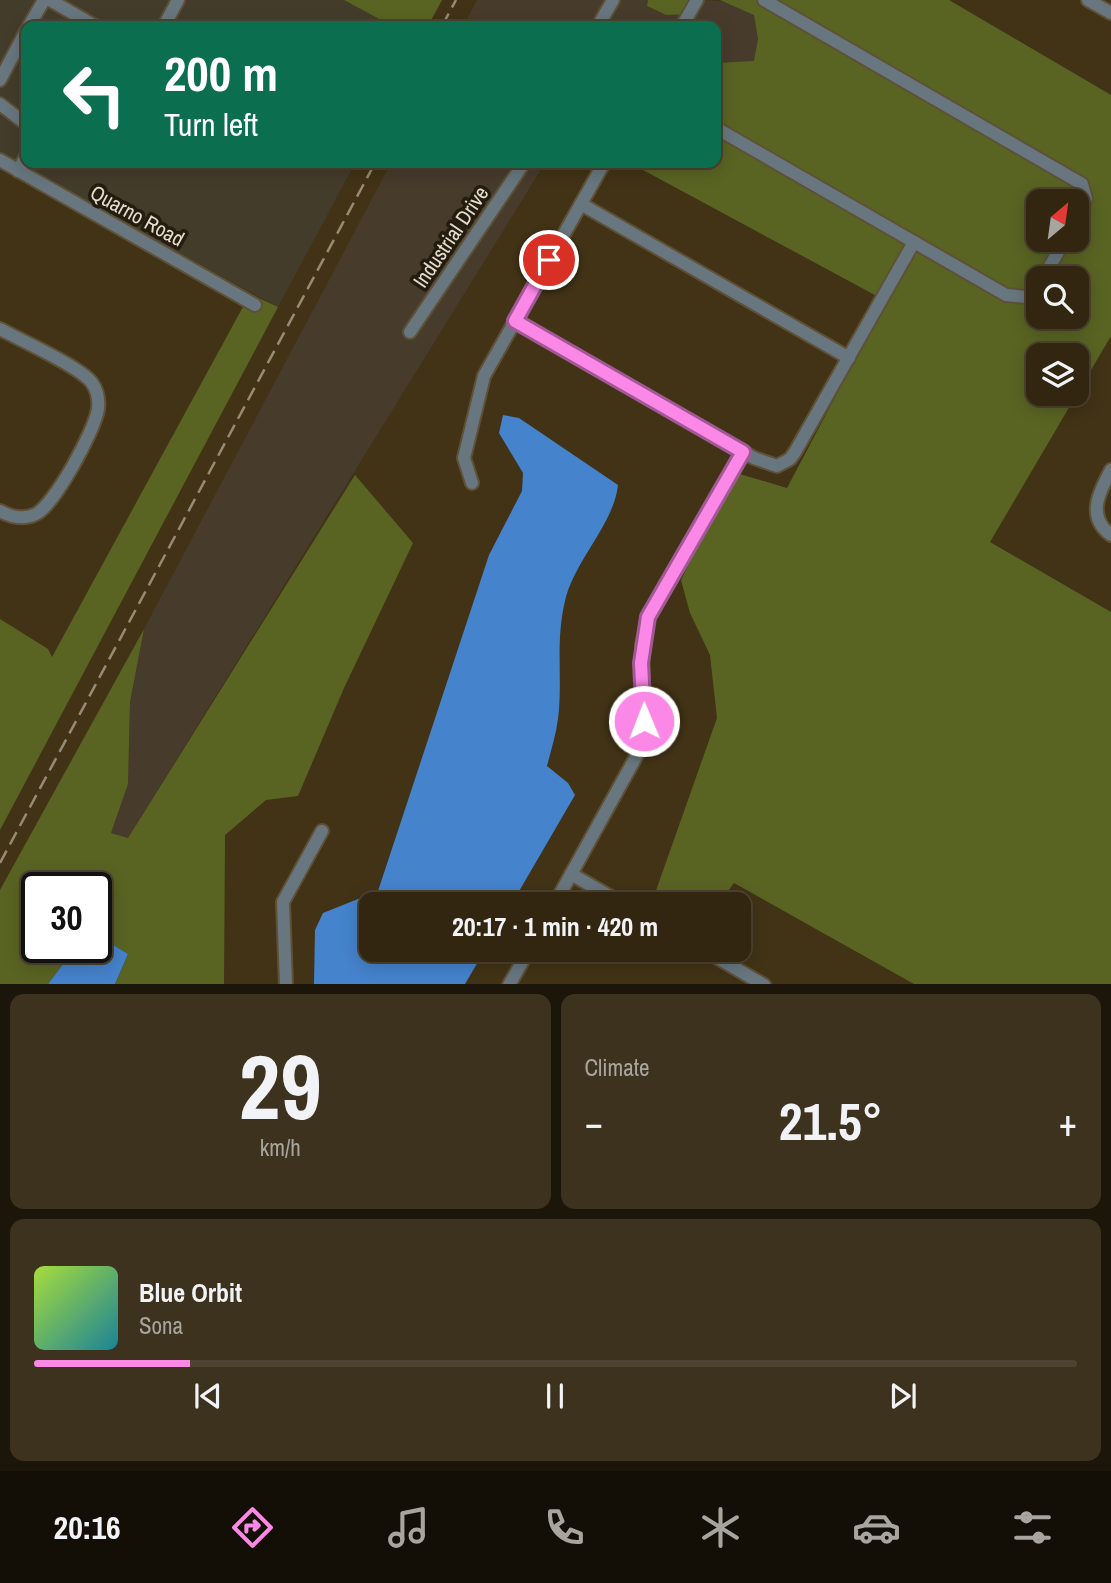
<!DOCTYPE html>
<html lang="en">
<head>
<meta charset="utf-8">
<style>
	:root { --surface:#322610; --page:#3d321e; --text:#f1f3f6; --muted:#a8a59f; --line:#4d4330; --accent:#fb87e6 }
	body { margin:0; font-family:"Archivo Narrow",sans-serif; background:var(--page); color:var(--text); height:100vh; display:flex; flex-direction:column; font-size:26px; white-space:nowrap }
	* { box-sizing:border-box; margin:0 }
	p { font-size:23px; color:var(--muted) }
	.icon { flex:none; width:38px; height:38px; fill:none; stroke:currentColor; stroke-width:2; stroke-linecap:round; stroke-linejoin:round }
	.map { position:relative; height:984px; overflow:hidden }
	.sheet { display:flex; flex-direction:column; gap:10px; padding:10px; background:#1c1509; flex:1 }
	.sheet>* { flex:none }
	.guide { position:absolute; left:21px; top:21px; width:700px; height:147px; border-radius:14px; box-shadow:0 4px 18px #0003,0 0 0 2px var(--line); background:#0b6e4f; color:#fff; overflow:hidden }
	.needle { width:46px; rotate:29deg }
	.fabs { position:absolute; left:1026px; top:189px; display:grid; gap:14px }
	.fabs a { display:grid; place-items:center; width:63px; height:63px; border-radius:14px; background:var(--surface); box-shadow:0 4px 18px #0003,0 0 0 2px var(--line); font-size:35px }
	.speed { position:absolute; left:21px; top:872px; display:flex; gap:14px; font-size:35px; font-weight:700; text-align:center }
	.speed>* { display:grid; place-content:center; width:91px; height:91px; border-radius:50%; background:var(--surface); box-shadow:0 4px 18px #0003,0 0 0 2px var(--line); line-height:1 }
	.speed .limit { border:4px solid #111; border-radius:10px; background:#fff; color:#111 }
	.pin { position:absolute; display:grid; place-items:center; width:60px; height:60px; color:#fff; margin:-30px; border:4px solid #fff; border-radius:50%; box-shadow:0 2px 7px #0007 }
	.me { position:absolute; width:77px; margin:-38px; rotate:359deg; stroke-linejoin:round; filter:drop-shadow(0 0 5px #0008) }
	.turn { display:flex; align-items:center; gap:24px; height:147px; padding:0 28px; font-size:32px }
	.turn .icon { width:91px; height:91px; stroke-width:2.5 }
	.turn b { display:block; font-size:49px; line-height:60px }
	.big { font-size:52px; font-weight:700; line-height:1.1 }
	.sheet .widget { flex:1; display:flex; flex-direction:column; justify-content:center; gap:10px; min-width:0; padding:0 24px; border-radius:14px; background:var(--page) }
	.sheet .dial { align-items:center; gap:0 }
	.dial b { font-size:91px; line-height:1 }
	.song { display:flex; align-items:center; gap:21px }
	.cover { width:84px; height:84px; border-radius:10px; background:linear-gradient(135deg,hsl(80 70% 55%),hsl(190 70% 35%)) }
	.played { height:7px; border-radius:4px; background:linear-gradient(90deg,var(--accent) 15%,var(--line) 15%) }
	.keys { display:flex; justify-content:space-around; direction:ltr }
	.heat { display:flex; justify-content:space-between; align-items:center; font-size:38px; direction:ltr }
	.sheet .tiles { flex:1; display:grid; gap:10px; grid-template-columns:1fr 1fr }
	.widget:last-child { grid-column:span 2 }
	.trip { position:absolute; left:359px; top:892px; width:392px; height:70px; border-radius:14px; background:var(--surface); box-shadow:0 4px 18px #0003,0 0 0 2px var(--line); font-weight:700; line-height:70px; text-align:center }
	.tab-bar { display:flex; height:112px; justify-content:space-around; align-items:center; background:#140f06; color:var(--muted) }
	.tab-bar .icon { width:49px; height:49px }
	.tab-bar .on { color:var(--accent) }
	.tab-bar b { font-size:32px; color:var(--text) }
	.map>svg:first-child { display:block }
</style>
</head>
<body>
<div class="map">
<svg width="1111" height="985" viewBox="0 0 1111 985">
	<rect width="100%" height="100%" fill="#423316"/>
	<polygon fill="#443c2b" points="0,0 344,0 392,26 26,26 26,163 355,163 278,307 0,155"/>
	<g fill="#473b2c">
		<polygon points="477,0 648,0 647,6 666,15 697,14 705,0 730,2 754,15 758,39 754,62 716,63 716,26 463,26"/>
		<polygon points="391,163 545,163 128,838 111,833 128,784 130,702 144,629"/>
	</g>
	<g fill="#596423" fill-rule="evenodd">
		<polygon points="344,0 442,0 428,26 392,26"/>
		<polygon points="648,0 705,0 697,14 666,15 647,6"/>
		<path d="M720,0h229l162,95v241l-121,206 121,70v372h-197l-180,-101 -16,22h-57l-8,-6 64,-181 -7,-63 -20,-42 -9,-33 52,-108 54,16 99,-187 -256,-138h86v-100l38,-2 4,-22 -4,-24zM1038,201h38v39h-38zM1038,278h38v39h-38zM1038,355h38v39h-38z"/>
		<polygon points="250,294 278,307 0,830 0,619 48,649 52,657"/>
		<polygon points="355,475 413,543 344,688 298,796 266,800 225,835 224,984 115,984 128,954 96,934 96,887 37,887 37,947 76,947 48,984 0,985 0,890 144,629 130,702 128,784 111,833 128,838"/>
	</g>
	<g fill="#4583cc">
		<path d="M503,415l16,3 99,67c-4,39 -44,76 -53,116 -10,42 -2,78 -7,118 -2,16 -7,31 -11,47l21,17 7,12 -64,110h-140v45h114l-20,34h-151l1,-54 8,-17 55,-22 111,-336 33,-64 1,-18 -24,-40z"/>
		<polygon points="96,934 128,954 115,984 48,984 76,947 96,947"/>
	</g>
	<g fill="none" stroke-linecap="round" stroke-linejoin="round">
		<g stroke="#5f5137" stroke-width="16">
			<g id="minor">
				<polyline points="50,0 95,26"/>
				<polyline points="764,0 1082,184 1086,199 1076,220"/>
				<polyline points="1088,0 1111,13"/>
				<polyline points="29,26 44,0"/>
				<polyline points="164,26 178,0"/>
				<polyline points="598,26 613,0"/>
				<polyline points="682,26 697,0"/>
				<polyline points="0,80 26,31"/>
				<polyline points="0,104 26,124"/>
				<polyline points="716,128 1006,295 1027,297 1038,287"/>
				<polyline points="0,160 255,305"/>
				<polyline points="18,171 26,156"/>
				<polyline points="581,204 849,358"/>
				<polyline points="1043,278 1065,240"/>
				<polyline points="515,321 754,458 777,466 790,459 795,452 914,242"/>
				<path d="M0,329c20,11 81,38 92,54 5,7 7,17 6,26 -3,21 -43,95 -62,105 -12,6 -25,3 -36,-3"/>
				<polyline points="410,332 524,163"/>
				<path d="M1111,470c-12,22 -25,47 0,65"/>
				<polyline points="472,483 464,458 484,376 604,163"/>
				<polyline points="571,874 625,905"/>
				<polyline points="554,905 637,755 644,721 642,645 648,616 743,452"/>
				<polyline points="704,950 764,985"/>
				<polyline points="286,985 283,902 322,831"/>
				<polyline points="509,985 529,950"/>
			</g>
		</g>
		<use href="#minor" stroke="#68777f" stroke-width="12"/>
		<g stroke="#978b75" stroke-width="2.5" stroke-dasharray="14 7" stroke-linecap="butt">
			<polyline points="442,26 456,0"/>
			<polyline points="0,863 375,163"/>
		</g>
	</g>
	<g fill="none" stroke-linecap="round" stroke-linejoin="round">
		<g stroke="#a35896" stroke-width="18">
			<polyline id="route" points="549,260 515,321 743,452 648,617 641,663 644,721"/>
		</g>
		<use href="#route" stroke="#fb87e6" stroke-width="12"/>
	</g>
	<g text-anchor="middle" stroke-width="7" stroke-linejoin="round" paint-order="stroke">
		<g font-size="21" fill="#e5dccc" stroke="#231c0f">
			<text transform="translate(137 216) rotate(29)" y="7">Quarno Road</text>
			<text transform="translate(451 237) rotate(-56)" y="7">Industrial Drive</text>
		</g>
	</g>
</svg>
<div class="fabs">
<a><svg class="needle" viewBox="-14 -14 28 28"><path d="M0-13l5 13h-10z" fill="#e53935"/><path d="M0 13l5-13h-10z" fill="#a8a59f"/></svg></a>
<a><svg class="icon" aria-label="search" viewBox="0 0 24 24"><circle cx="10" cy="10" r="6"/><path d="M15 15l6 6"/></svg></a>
<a><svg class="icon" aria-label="layers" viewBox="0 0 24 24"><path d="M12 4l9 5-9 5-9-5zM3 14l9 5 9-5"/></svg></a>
</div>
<div class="speed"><div class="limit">30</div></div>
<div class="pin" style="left:549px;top:260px;background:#d93025"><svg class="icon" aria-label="arrive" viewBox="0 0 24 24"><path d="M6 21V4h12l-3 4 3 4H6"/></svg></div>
<svg class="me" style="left:644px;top:721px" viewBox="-20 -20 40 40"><circle r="17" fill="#fb87e6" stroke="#fff" stroke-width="3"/><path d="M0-11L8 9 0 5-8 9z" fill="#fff"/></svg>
<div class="trip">20:17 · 1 min · 420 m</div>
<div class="guide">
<div class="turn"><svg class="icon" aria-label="left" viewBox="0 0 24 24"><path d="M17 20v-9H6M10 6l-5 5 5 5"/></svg><div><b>200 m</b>Turn left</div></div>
</div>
</div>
<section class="sheet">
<div class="tiles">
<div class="widget dial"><b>29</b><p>km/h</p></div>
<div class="widget"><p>Climate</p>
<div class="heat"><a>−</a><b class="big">21.5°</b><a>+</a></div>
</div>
<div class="widget">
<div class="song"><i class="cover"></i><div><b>Blue Orbit</b><p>Sona</p></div></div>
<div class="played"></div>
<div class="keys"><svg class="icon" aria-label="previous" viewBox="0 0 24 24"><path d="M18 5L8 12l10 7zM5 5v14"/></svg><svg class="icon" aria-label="pause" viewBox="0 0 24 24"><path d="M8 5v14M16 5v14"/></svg><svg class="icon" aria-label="next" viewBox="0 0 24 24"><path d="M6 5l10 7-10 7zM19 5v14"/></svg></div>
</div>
</div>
</section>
<nav class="tab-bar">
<b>20:16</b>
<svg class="icon on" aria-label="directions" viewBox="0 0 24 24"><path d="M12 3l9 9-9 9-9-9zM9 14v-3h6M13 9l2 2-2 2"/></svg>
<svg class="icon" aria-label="music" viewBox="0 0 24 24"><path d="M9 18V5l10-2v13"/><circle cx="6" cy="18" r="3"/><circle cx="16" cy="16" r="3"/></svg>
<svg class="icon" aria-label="phone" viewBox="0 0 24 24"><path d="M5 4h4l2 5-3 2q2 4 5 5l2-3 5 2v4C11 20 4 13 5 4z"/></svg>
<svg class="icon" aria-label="climate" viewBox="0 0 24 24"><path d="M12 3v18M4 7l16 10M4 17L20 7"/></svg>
<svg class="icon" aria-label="car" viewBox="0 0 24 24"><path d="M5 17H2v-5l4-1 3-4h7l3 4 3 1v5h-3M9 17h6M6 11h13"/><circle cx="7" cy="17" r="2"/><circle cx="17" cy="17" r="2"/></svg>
<svg class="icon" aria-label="filters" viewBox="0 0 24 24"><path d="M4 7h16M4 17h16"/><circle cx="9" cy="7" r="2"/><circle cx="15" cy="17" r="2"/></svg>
</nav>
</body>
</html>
